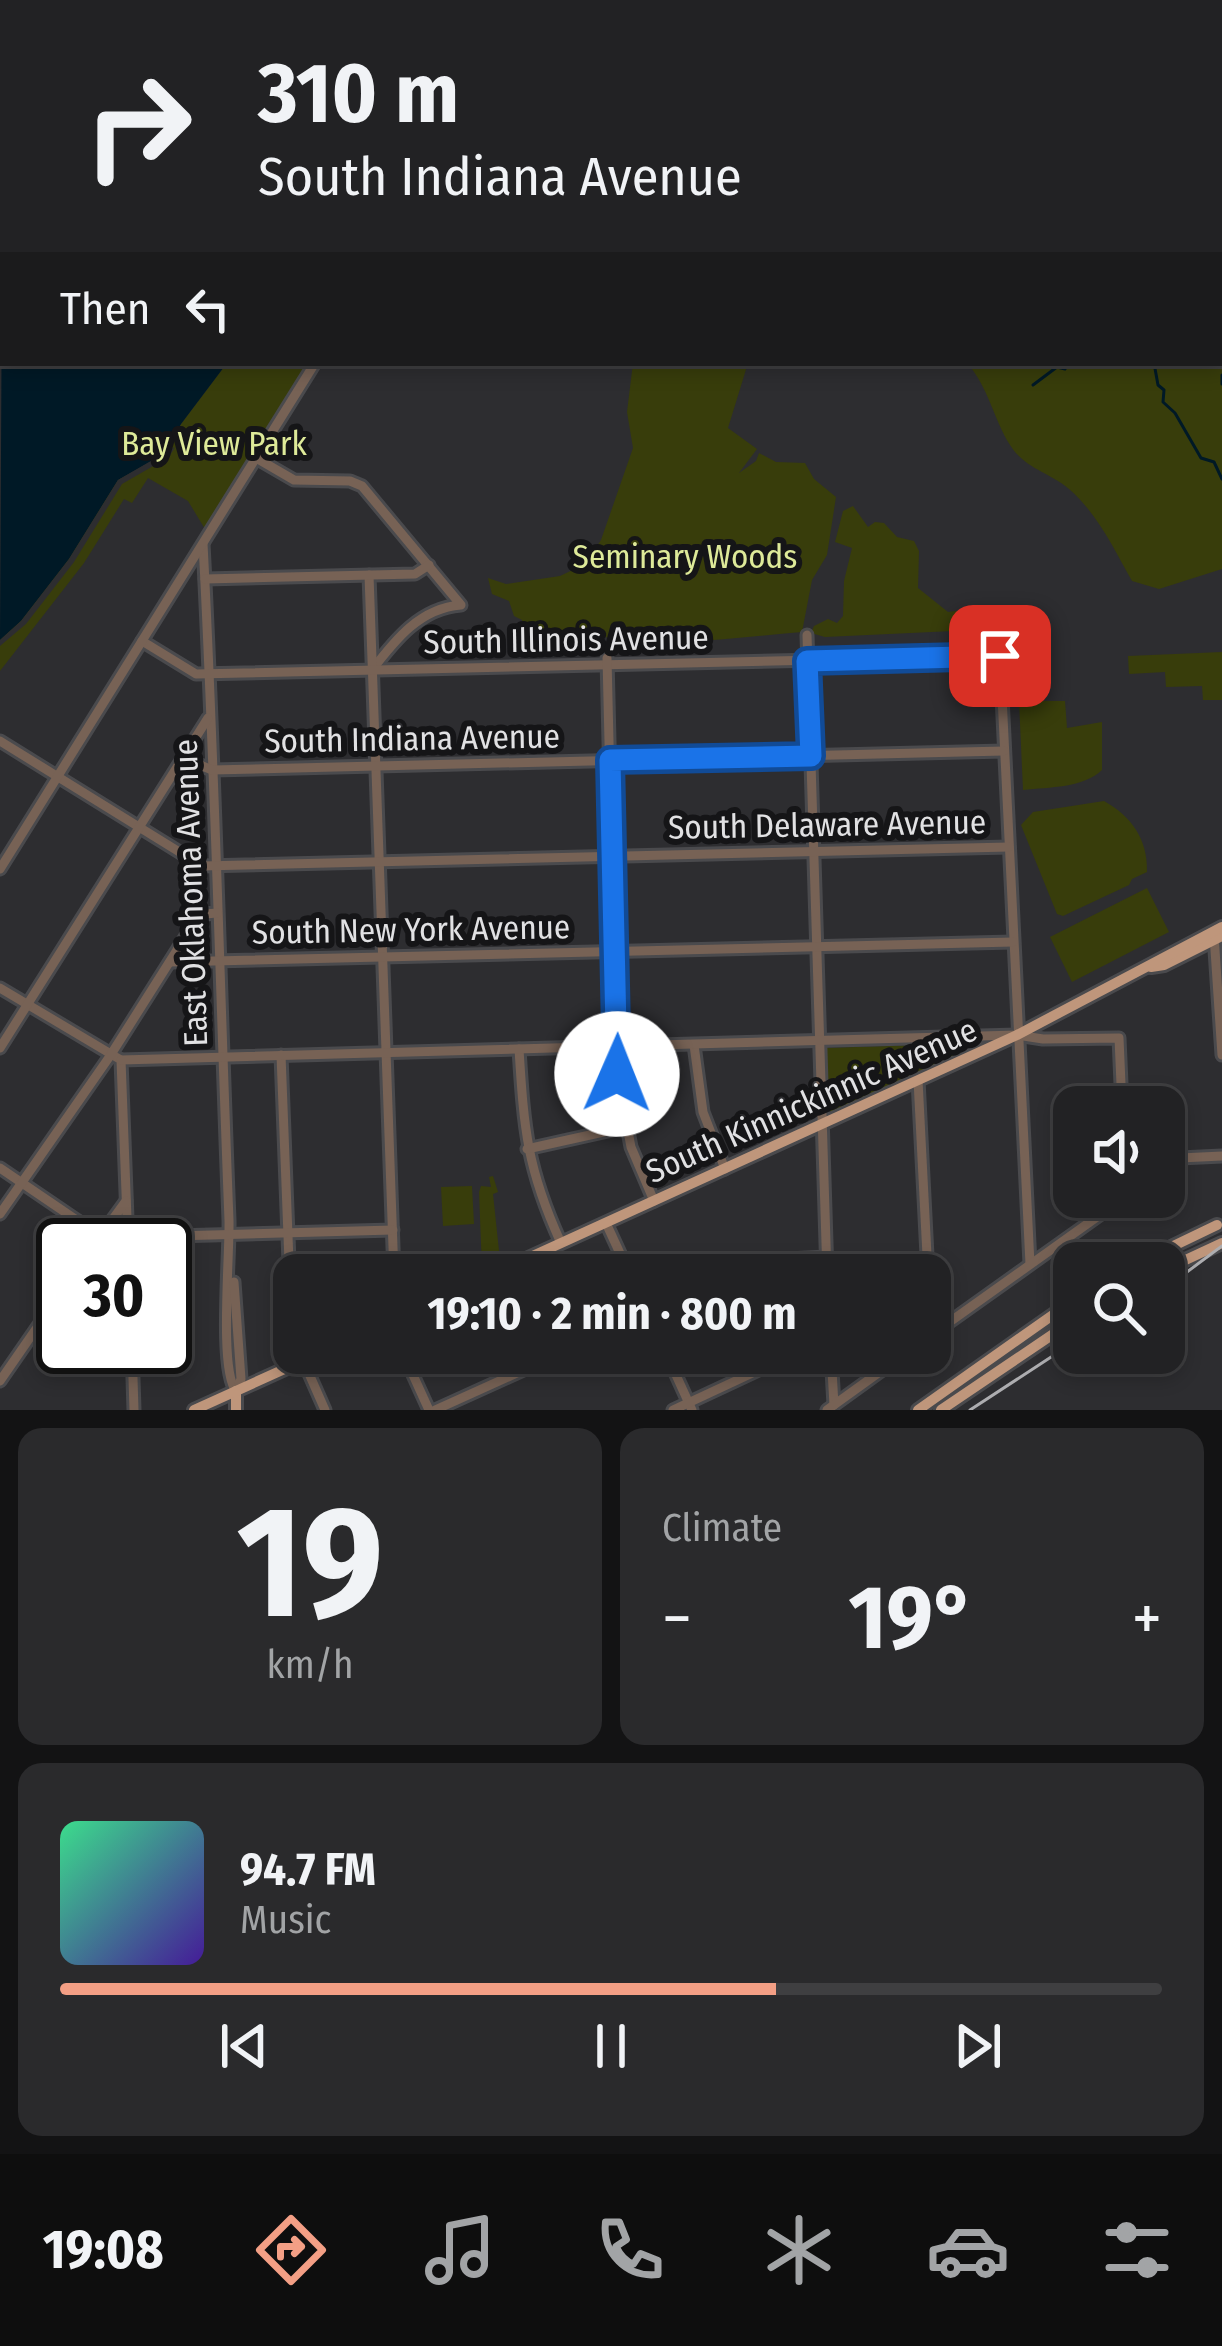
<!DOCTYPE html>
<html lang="en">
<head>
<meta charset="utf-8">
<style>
	:root { --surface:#222224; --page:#2a2a2c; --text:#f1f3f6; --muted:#a2a4a6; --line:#3f3f41; --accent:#f39f85 }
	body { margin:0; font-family:"Fira Sans Condensed",sans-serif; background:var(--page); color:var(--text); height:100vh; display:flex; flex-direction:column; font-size:45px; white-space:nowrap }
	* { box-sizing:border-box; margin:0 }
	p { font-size:39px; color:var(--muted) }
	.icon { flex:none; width:66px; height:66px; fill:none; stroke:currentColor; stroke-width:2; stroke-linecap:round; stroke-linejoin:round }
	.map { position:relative; height:1410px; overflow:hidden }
	.sheet { display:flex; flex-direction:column; gap:18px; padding:18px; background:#131314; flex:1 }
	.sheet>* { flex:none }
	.banner { position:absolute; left:0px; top:0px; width:1224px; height:366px; box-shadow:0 6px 18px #0003,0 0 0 3px var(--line); background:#222224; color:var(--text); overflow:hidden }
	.fabs { position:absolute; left:1053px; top:1086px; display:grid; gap:24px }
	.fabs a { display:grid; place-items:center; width:132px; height:132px; border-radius:24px; background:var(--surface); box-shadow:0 6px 18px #0003,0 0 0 3px var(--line); font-size:60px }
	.speed { position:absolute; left:36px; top:1218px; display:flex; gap:24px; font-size:60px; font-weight:700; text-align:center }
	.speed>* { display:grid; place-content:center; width:156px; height:156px; border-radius:50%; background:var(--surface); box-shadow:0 6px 18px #0003,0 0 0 3px var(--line); line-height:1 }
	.speed .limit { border:6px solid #111; border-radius:18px; background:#fff; color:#111 }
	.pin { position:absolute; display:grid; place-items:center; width:102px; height:102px; color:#fff; margin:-51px; border-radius:24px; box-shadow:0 6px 18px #0006 }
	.me { position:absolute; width:132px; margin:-66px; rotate:1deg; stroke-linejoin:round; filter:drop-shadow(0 0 9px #0008) }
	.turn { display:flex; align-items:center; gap:42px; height:252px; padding:0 60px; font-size:54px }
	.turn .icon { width:156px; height:156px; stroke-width:2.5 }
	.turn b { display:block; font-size:84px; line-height:102px }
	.then { display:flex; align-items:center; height:114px; padding:0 60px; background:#0003; gap:24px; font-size:45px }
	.big { font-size:90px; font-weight:700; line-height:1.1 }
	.sheet .widget { flex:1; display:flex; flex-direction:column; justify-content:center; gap:18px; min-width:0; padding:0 42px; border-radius:24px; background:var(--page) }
	.sheet .dial { align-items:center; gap:0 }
	.dial b { font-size:156px; line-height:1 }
	.song { display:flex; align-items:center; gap:36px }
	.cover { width:144px; height:144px; border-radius:18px; background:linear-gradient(135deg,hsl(150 70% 55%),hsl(260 70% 35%)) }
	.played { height:12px; border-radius:6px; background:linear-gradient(90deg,var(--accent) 65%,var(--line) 65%) }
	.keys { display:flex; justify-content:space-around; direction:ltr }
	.heat { display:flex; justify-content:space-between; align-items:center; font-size:66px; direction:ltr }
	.sheet .tiles { flex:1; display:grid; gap:18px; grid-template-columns:1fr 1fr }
	.widget:last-child { grid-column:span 2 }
	.trip { position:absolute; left:273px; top:1254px; width:678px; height:120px; border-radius:24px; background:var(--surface); box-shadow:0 6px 18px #0003,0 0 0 3px var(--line); font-weight:700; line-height:120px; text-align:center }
	.menu { display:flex; height:192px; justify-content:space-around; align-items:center; background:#0e0e0e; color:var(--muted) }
	.menu .icon { width:84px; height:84px }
	.menu .current { color:var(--accent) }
	.menu b { font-size:54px; color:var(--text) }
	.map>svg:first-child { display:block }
</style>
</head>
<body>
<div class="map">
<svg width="1222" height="1410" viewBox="0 0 1222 1410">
	<rect width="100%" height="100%" fill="#2d2d30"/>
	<g fill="#383d0b">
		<polygon points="464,0 667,0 461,3"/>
		<path d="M1151,0h71v569l-63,20 -27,-8c-18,-32 -35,-68 -63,-92 -20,-17 -44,-20 -59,-44 -17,-27 -21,-57 -43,-82h254v-360z"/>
		<polygon points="227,363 310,363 205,529 188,501 148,478 132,503 124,499 84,563 0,671 0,640 118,480 164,454 181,424"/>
		<path d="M633,363h115l-20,65 29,21 -18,24 17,-12 3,-8 17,9 29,1 9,16 22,18 -9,58 -15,25 -10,52c-57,5 -116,13 -172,10 -31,-2 -50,-22 -81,-6l-11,-7 -9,7 -5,-2 -2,-14 -8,-4 -5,-15 -17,-7 -4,-16 18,6 54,-8 25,-12 16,-24 32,-92 -6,-36z"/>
		<polygon points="853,506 868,527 875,522 884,523 897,537 914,541 919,551 918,588 948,612 964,610 996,617 996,629 825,637 811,633 814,626 828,619 837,623 843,616 844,581 852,548 835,542 843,511"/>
		<polygon points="1222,652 1222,700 1203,700 1202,686 1166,687 1165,672 1129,674 1128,656"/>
		<path d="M1019,701h46l2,27 35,-6v48c-19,18 -52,17 -79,20z"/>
		<path d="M1104,801c27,15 44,38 43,71l-15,7 -3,6 -66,31 -6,-2 -36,-89 12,-13z"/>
		<polygon points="1147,888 1169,932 1072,982 1050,937"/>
		<polygon points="953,1044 960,1047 960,1054 832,1112 827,1110 825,1048"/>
		<polygon points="493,1176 498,1192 493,1194 500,1260 482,1269 479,1192 481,1186 491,1187 489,1177"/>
		<polygon points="472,1186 474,1224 443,1226 441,1187"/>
		<polygon points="441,1256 470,1257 476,1271 442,1275"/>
	</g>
	<g fill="#001926">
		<polygon points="62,0 464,0 60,3"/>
		<polygon points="3,89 3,363 227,363 181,424 164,454 118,480 69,559 21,621 0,640"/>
	</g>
	<polygon fill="#2d2d30" points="175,447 169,457 122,484 74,562 26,624 0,646 0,640 21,621 69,559 118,480"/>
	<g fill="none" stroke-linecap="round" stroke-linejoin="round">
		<g stroke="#001926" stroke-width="3">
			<polyline points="1221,355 1222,355"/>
			<polyline points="1154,363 1158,385 1164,390 1163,402 1175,413 1201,458 1214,462 1222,479"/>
			<polyline points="1222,375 1222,384"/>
			<polyline points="1033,385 1057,367 1065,369 1068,363"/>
		</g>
		<g stroke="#4a4a4d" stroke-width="15">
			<g id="minor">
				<polyline points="672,3 676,0"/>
				<path d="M256,458l38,22 56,1 12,5 99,119c-41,3 -66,35 -89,65"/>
				<path d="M203,544c12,225 17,451 26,676 1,34 -10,150 7,171"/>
				<polyline points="369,575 394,1275"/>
				<polyline points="205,579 415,574 429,565"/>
				<polyline points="807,635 827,1275"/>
				<polyline points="142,641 196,674 1000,656 1030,1264"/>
				<polyline points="607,658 617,1074 631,1147 654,1201"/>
				<polyline points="0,741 202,866 1009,847"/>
				<polyline points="184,758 212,770 1004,751"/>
				<polyline points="0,869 315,363"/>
				<polyline points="1214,935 1222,1055"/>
				<polyline points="170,962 1013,942"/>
				<polyline points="0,988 121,1060 128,1245"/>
				<polyline points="694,1045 703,1112 725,1169"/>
				<polyline points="0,1048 208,718"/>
				<path d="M519,1049c5,80 8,120 42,194"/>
				<polyline points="281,1055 293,1365"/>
				<polyline points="121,1060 1017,1035 1043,1039 1119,1038 1122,1107"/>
				<polyline points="918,1080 928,1275"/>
				<polyline points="527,1149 626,1127"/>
				<polyline points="1164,1166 1180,1158 1222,1156"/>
				<polyline points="0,1168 103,1238 393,1230"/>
				<polyline points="0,1214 110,1056 196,920 205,914 217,913"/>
				<polyline points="606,1223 630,1275"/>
				<polyline points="94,1245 126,1201"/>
				<polyline points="731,1275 768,1260 827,1257"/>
				<polyline points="234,1282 241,1379 236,1391"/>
				<polyline points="930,1309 931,1335"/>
				<polyline points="930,1336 1125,1197"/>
				<polyline points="132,1347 134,1410"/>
				<polyline points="403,1353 429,1410"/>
				<polyline points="666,1353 692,1410"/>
				<polyline points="831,1353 834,1405"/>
				<polyline points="303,1360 325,1410"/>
				<polyline points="0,1381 63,1290"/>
				<polyline points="435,1410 561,1353"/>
				<polyline points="673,1410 776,1362 831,1360"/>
				<polyline points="827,1410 906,1353"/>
			</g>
		</g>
		<g stroke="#4a4a4d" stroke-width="16">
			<g id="major">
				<polyline points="1151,967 1164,965 1222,936"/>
				<polyline points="1138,1263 1217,1225"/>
				<polyline points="1164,1270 1222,1243"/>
				<polyline points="491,1275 1017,1035 1222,927"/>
				<polyline points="236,1391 236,1410"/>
				<polyline points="194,1410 320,1353"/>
				<polyline points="918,1410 1074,1300"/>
				<polyline points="941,1410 1074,1320"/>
			</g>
		</g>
		<use href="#minor" stroke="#776255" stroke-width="9"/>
		<use href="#major" stroke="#bf967b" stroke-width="10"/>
		<g stroke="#adadb0" stroke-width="3">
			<polyline points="1164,1289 1222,1246"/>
			<polyline points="970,1410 1074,1342"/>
		</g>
	</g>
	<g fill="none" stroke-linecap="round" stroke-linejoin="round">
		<g stroke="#114b97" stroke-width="30">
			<polyline id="route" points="617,1074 610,760 811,756 807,661 1000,656"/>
		</g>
		<use href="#route" stroke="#1a73e8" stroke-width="21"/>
	</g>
	<g text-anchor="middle" stroke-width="12" stroke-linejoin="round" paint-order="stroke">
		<g font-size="33" fill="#deea99" stroke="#151517">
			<text x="214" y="455">Bay View Park</text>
			<text x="685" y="568">Seminary Woods</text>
		</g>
		<g font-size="33" fill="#e1e1e3" stroke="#151517">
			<text transform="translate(566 639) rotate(-1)" y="12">South Illinois Avenue</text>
			<text transform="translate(412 738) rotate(-1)" y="12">South Indiana Avenue</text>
			<text transform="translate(827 824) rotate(-1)" y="12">South Delaware Avenue</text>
			<text transform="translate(190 893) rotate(-92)" y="12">East Oklahoma Avenue</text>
			<text transform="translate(411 929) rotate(-1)" y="12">South New York Avenue</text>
			<text transform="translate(811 1100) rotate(-24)" y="12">South Kinnickinnic Avenue</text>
		</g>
	</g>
</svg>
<div class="fabs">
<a><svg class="icon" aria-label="sound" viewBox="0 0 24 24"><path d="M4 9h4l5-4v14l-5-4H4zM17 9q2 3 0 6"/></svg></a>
<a><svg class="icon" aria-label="search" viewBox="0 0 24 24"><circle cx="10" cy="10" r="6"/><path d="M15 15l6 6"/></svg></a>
</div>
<div class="speed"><div class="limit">30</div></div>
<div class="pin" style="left:1000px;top:656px;background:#d93025"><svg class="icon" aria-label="arrive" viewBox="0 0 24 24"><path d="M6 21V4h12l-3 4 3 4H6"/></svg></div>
<svg class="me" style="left:617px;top:1074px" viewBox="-20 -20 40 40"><circle r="19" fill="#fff"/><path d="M0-13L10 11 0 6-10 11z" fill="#1a73e8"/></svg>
<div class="trip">19:10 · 2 min · 800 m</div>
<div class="banner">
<div class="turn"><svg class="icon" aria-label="right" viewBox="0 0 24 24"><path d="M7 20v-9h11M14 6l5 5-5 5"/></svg><div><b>310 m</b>South Indiana Avenue</div></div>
<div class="then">Then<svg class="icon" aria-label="left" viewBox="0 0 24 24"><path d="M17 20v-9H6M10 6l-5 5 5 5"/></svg></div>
</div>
</div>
<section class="sheet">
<div class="tiles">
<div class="widget dial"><b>19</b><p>km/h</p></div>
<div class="widget"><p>Climate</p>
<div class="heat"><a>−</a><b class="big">19°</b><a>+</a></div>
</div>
<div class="widget">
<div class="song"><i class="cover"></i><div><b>94.7 FM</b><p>Music</p></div></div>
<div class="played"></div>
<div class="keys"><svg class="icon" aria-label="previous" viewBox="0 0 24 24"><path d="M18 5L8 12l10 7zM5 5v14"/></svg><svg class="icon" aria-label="pause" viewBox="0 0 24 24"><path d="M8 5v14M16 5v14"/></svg><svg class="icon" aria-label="next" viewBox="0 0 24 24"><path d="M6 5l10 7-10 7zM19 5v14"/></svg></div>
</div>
</div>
</section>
<nav class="menu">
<b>19:08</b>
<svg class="icon current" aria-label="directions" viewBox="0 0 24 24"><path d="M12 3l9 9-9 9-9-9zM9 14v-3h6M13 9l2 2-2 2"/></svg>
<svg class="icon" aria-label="music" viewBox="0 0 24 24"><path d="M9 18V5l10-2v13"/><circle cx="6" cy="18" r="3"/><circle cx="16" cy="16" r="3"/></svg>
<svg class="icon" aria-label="phone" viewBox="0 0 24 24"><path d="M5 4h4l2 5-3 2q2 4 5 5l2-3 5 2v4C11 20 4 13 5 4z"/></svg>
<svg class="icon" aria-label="climate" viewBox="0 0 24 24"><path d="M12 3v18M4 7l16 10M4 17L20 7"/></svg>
<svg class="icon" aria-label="car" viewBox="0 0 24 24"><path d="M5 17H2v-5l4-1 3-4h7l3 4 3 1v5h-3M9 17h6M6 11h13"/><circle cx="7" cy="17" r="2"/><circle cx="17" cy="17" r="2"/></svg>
<svg class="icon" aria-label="filters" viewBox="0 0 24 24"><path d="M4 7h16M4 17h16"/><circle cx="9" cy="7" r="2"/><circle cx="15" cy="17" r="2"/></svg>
</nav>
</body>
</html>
